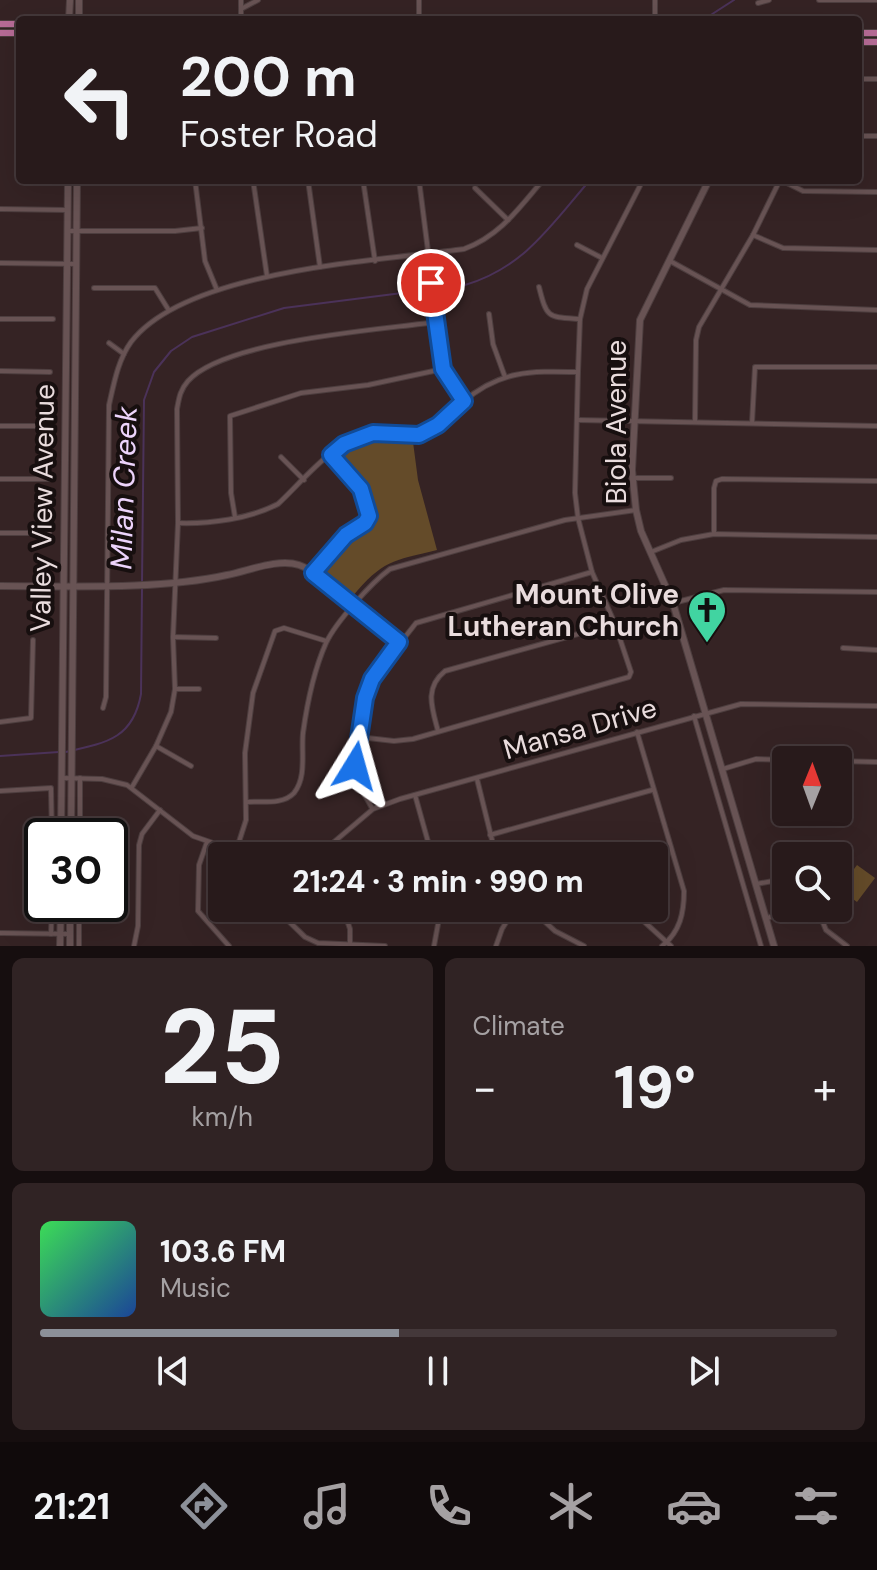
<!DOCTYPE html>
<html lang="en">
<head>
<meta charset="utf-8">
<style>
	:root { --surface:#281a1b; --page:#302324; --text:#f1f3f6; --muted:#a5a1a3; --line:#44383a; --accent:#8c9099 }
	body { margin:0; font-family:"DM Sans",sans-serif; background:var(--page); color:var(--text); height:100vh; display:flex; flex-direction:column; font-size:30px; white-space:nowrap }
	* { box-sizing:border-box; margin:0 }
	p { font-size:26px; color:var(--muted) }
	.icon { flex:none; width:44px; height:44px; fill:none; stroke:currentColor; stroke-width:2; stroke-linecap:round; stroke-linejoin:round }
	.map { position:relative; height:946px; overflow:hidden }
	.drawer { display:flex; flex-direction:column; gap:12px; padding:12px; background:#160e0f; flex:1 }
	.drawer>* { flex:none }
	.banner { position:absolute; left:16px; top:16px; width:846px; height:168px; border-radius:8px; box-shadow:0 8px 32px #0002,0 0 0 2px var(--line); background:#281a1b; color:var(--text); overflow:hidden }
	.needle { width:52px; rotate:1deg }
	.tools { position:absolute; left:772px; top:746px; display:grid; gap:16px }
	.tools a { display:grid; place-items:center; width:80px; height:80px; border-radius:8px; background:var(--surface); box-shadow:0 8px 32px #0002,0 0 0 2px var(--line); font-size:40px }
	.speed { position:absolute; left:24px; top:818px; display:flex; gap:16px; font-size:40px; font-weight:700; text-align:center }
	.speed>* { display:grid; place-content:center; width:104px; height:104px; border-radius:50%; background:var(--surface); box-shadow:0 8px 32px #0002,0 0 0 2px var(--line); line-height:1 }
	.speed .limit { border:4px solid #111; border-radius:12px; background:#fff; color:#111 }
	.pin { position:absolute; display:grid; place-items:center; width:68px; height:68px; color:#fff; margin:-34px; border:4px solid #fff; border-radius:50%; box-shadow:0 2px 8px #0007 }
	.me { position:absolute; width:88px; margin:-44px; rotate:8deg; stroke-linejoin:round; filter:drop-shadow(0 0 6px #0008) }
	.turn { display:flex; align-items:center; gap:28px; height:168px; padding:0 32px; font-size:36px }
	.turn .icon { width:104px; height:104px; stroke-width:2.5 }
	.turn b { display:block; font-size:56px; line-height:68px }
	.big { font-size:60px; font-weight:800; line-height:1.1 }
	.drawer .widget { flex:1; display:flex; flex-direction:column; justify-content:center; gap:12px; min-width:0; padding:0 28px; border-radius:12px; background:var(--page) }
	.drawer .dial { align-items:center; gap:0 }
	.dial b { font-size:104px; line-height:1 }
	.song { display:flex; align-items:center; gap:24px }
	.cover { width:96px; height:96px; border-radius:12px; background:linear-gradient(135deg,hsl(130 70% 55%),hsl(220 70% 35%)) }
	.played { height:8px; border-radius:4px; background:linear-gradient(90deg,var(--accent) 45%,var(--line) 45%) }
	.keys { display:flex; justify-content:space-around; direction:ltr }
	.heat { display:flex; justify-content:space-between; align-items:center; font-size:44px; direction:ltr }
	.drawer .tiles { flex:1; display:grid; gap:12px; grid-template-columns:1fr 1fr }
	.widget:last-child { grid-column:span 2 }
	.trip { position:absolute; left:208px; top:842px; width:460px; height:80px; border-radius:8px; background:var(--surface); box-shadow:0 8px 32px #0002,0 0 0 2px var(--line); font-weight:800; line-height:80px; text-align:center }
	.dock { display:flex; height:128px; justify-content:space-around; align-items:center; background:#100a0b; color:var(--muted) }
	.dock .icon { width:56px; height:56px }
	.dock .on { color:var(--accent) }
	.dock b { font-size:36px; color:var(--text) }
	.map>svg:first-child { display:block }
</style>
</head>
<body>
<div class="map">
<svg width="877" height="946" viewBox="0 0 877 946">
	<rect width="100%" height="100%" fill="#352324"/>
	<g fill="#644b29">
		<path d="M375,440l38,2 5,38 19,70c-45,11 -54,10 -85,47l-32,-27 22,-28 32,-19c9,-29 -22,-47 -34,-68l10,-7z"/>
		<polygon points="857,865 875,878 857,902 839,889"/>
	</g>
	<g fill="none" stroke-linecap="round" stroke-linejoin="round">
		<g stroke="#4b3259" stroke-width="2">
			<polyline points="703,20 734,0"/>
			<path d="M142,583l2,-183 10,-28 17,-21 21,-14 92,-29 181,-23c59,-17 87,-61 125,-105"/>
			<path d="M65,752c41,-9 68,-13 76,-58l1,-105"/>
			<polyline points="0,756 59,752"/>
		</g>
		<g stroke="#4d3e3f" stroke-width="6">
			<g id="street">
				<polyline points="241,0 241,20"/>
				<polyline points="419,0 419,18"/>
				<polyline points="819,0 877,0"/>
				<polyline points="758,3 769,0"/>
				<polyline points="241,9 258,0"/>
				<polyline points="419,19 545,20"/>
				<polyline points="655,20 655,0"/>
				<polyline points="858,79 877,79"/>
				<polyline points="858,136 877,136"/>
				<polyline points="195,180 205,261 217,290"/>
				<polyline points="253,180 267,276"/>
				<polyline points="308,180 320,267"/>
				<polyline points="363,180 375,261"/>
				<polyline points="419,180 443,369 464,401"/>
				<polyline points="781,180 803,191 877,192"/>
				<polyline points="475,188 508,220"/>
				<polyline points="0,209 67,210"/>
				<polyline points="67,231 175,231 202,228"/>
				<polyline points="753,235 783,248 877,250"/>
				<polyline points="577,245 602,258"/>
				<polyline points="670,261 750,305 877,310"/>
				<polyline points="0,263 76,264"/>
				<path d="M539,287c8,32 9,30 41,32"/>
				<polyline points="94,288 155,288 168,309"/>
				<polyline points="489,314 493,344 505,377"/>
				<polyline points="0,319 53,319"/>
				<polyline points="109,343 124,354"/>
				<polyline points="0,371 50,372"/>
				<polyline points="577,420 877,426"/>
				<polyline points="695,422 696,340 699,327 753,235 780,180"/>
				<polyline points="752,423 755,367 877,367"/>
				<polyline points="0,426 49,426"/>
				<polyline points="281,457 304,480"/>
				<polyline points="632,478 671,478"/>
				<polyline points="0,479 50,479"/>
				<polyline points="235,517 231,493 230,416 301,393 368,385 443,369"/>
				<path d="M178,523c32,1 71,-4 100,-19 26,-24 55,-63 92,-70 16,-3 33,6 49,1 17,-5 30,-21 44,-33 37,-32 68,-31 115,-30"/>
				<polyline points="0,533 49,533"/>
				<polyline points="714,534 714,488 716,481 722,479 877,481"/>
				<polyline points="651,552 681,540 714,534 877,537"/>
				<polyline points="314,572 346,535 365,523 369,516 361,489 331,455"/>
				<polyline points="673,603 724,590 877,592"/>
				<polyline points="354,605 399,641"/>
				<polyline points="173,637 216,638"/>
				<polyline points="843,648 877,650"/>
				<polyline points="175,689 199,689"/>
				<path d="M103,708l3,-11 3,-292c5,-22 9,-45 22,-63 55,-72 246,-81 333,-93 36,-13 55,-41 79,-69"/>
				<polyline points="694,716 761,946"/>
				<polyline points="0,722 31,718 33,640"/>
				<path d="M438,731c-6,-23 -14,-43 7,-60l169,-47"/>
				<path d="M637,732l47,159c0,22 -4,41 -22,55"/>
				<polyline points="359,737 394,741 413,739 629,677 631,672 615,624 592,572 578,518 575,493 578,372 580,319 587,289 643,180"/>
				<polyline points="156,746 191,766"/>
				<polyline points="838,761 877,762"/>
				<polyline points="723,769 756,759 790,760"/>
				<polyline points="62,778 102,779 127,785 193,836 250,856"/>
				<polyline points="477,779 496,856"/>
				<path d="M132,787l24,-41 15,-34 4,-23 -2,-52 5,-114 -1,-114c2,-11 3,-19 11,-28 37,-41 191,-51 248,-59"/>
				<polyline points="0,791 51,788 52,836"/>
				<polyline points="415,795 432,856"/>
				<path d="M247,802c15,-1 36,3 47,-9 13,-16 7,-41 9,-60 4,-29 11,-63 23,-90 10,-21 45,-60 64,-74l175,-49 71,-10"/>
				<polyline points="372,808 358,783 355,766 365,698 372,679 416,623 592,572"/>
				<polyline points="490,835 652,790"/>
				<polyline points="80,836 80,778"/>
				<polyline points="207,842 199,865 198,911 229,946"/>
				<polyline points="236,851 246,820 245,753 253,693 275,631 284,628 326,641"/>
				<polyline points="313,856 328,847 373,809 400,799 741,704 877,706"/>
				<polyline points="645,856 670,849"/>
				<polyline points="775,882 784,896 782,911"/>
				<polyline points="756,884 773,881 786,887"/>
				<polyline points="275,908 305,937 318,943 385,946"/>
				<polyline points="343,908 350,929 350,944"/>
				<polyline points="530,908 555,931 584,946"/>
				<polyline points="817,908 826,930 847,946"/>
				<polyline points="639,917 671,946"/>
				<polyline points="766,919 782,911"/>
				<polyline points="0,933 70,934"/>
				<polyline points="51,934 52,904"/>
				<polyline points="79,946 79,904"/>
				<polyline points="134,946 138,926 139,845 142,834 160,810"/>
				<polyline points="434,946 441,908"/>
				<polyline points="496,946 502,929 515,908"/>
			</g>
		</g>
		<g stroke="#4d3e3f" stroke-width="8">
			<g id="secondary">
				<polyline points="69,20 70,0"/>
				<polyline points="79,20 79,0"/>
				<polyline points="709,180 640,320 632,470 636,510 641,531 673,603 774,946"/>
				<path d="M0,586c70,0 159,4 227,-11 21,-4 51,-17 72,-10 20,7 39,27 55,40"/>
				<polyline points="61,836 68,180"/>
				<polyline points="71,836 77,180"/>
				<polyline points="60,946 61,904"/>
				<polyline points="70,946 70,904"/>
			</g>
		</g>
		<g stroke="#4d3e3f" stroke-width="8">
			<g id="primary">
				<polyline points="0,24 20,24"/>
				<polyline points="0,33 20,33"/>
				<polyline points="858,33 877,33"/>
				<polyline points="858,42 877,42"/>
			</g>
		</g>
		<use href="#street" stroke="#685354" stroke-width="4"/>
		<use href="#secondary" stroke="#685354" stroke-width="6"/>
		<use href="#primary" stroke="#b86c97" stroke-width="6"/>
	</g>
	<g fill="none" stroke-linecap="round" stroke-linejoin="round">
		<g stroke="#114b97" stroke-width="20">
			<polyline id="route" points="355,766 365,698 372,679 399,642 313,573 346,535 365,523 369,516 361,489 331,455 344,444 373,433 419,435 438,425 464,401 443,369 431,283"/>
		</g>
		<use href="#route" stroke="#1a73e8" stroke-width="14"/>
	</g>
	<defs>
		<g id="church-pin" transform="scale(2)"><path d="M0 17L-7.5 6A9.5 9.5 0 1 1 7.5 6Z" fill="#41d4a1" stroke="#170f0f"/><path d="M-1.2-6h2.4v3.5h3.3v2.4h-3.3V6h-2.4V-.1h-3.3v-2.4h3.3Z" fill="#111"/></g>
	</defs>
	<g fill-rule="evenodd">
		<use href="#church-pin" x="707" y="610"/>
	</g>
	<g text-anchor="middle" stroke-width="8" stroke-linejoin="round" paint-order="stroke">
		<g font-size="28" fill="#e9dcdd" stroke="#170f0f">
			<text transform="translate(616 422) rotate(-90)" y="10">Biola Avenue</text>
			<text transform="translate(42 508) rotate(-89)" y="10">Valley View Avenue</text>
			<text transform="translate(580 728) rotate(-16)" y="10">Mansa Drive</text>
		</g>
		<g font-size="28" font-weight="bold" fill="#e9dcdd" stroke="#170f0f" text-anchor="end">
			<text x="679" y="604">Mount Olive<tspan x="679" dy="32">Lutheran Church</tspan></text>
		</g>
		<g font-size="30" font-style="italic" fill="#edd4fc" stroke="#170f0f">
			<text transform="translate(124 488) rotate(-88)" y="10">Milan Creek</text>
		</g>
	</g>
</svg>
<div class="tools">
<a><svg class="needle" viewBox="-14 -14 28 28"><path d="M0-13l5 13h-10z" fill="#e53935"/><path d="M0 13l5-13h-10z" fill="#a5a1a3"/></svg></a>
<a><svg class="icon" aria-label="search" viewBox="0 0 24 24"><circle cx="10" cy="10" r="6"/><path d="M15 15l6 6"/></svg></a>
</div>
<div class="speed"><div class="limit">30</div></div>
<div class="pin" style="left:431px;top:283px;background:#d93025"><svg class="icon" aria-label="arrive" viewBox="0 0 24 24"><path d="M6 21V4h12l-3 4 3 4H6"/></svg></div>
<svg class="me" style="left:355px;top:766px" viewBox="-20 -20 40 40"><path d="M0-17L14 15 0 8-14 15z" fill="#1a73e8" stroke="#fff" stroke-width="4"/></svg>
<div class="trip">21:24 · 3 min · 990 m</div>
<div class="banner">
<div class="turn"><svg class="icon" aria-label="left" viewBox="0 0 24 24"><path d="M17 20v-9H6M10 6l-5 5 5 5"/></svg><div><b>200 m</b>Foster Road</div></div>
</div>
</div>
<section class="drawer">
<div class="tiles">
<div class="widget dial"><b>25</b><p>km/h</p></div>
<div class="widget"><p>Climate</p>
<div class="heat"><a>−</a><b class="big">19°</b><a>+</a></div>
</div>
<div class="widget">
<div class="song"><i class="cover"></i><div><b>103.6 FM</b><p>Music</p></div></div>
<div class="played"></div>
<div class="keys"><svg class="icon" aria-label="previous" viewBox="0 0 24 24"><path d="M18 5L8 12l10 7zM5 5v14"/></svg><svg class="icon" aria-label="pause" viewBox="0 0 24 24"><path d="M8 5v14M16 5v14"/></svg><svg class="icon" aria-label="next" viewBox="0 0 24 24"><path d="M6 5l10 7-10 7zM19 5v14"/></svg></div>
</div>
</div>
</section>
<nav class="dock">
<b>21:21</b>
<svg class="icon on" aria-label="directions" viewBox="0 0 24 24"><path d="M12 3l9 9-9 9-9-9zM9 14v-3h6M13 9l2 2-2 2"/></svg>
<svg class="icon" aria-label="music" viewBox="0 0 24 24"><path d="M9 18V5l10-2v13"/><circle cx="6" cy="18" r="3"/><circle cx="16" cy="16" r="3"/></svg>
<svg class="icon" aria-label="phone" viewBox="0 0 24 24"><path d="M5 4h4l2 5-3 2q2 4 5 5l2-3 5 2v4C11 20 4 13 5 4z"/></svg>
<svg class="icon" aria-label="climate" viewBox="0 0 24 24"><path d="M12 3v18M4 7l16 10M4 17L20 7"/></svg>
<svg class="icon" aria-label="car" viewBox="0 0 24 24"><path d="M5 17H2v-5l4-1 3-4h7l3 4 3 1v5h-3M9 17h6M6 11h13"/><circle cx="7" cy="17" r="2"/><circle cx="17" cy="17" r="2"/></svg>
<svg class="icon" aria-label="filters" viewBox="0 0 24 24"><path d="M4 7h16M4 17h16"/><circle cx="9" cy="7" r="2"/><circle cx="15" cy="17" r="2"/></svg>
</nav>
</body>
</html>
